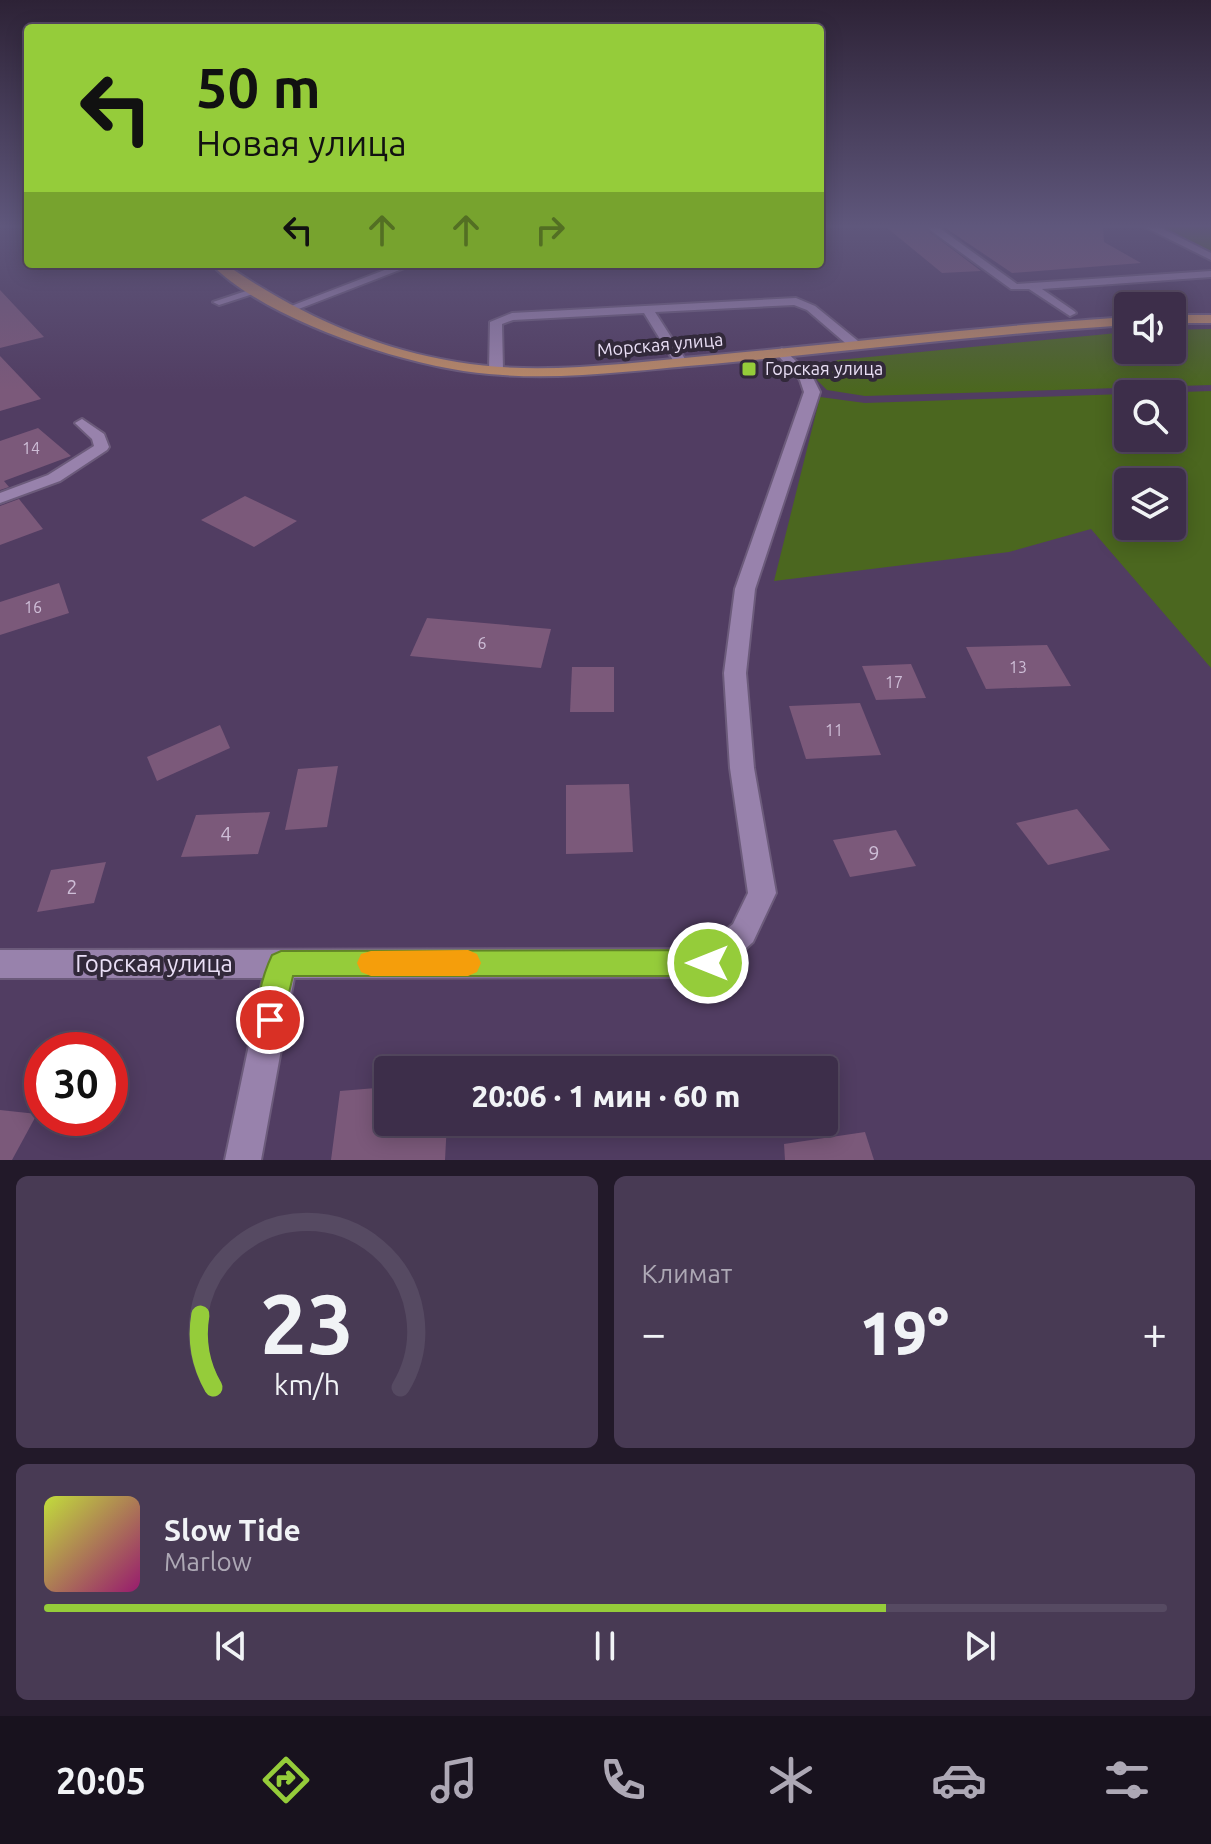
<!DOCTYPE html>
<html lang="ru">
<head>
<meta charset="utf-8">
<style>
	:root { --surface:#3d2e4a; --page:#483a54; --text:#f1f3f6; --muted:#ada8b5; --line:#564a62; --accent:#95cc3a }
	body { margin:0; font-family:Ubuntu,sans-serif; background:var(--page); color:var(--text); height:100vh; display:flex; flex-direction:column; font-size:30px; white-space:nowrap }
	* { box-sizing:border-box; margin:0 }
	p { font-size:26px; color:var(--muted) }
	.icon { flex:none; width:44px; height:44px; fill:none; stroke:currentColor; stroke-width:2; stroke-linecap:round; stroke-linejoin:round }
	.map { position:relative; height:1160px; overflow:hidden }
	.details { display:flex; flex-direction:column; gap:16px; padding:16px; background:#221929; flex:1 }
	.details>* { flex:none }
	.guide { position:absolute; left:24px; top:24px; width:800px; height:244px; border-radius:8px; box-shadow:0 4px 20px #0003,0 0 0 2px var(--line); background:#95cc3a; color:#111; overflow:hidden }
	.buttons { position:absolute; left:1114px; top:292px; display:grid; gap:16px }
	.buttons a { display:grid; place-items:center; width:72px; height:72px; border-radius:8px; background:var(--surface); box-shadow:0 4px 20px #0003,0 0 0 2px var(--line); font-size:40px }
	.speed { position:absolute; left:24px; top:1032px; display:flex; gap:16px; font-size:40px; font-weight:700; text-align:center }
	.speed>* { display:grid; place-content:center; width:104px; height:104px; border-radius:50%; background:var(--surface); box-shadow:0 4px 20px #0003,0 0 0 2px var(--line); line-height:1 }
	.speed .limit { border:12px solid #d22; background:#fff; color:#111 }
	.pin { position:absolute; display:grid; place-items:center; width:68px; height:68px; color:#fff; margin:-34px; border:4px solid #fff; border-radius:50%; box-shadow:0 2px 8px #0007 }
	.me { position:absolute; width:88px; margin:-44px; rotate:270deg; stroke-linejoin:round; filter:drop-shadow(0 0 6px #0008) }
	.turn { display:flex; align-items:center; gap:28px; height:168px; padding:0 40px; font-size:36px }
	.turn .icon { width:104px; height:104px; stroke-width:2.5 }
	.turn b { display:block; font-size:56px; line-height:68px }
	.lanes { display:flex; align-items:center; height:76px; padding:0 40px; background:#0003; justify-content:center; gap:40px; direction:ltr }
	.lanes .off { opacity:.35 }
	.big { font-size:60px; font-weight:800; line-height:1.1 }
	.details .tile { flex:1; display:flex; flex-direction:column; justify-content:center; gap:12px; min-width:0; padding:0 28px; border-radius:12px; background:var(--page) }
	.details .dial { align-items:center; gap:0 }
	.dial svg { height:208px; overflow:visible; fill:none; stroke:var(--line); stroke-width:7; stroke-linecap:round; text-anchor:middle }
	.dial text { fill:var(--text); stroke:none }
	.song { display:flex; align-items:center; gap:24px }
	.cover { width:96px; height:96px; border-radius:12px; background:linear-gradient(135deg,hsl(70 70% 55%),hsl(320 70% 35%)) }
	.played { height:8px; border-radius:4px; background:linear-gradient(90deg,var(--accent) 75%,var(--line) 75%) }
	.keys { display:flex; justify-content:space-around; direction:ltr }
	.heat { display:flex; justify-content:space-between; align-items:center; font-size:44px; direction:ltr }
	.details .tiles { flex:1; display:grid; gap:16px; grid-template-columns:1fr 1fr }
	.tile:last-child { grid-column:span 2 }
	.trip { position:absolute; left:374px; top:1056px; width:464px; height:80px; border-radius:8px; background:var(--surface); box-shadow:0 4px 20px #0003,0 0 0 2px var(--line); font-weight:800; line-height:80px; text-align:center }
	.menu { display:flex; height:128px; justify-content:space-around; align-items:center; background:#18121e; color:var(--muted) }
	.menu .icon { width:56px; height:56px }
	.menu .current { color:var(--accent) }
	.menu b { font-size:36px; color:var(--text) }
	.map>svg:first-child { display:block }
</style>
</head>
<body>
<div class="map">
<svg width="1211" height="1160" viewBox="0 0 1211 1160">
	<rect width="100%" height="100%" fill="#513d62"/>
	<g fill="#4b671f" fill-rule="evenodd">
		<polygon points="1161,227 1211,227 1211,251"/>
		<polygon points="1211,329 1211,385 865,396 827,390 817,380 821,366 838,360 1128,332 1128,350 1172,350 1172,330"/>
		<path d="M1211,391v277l-120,-139 -82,23 -235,29 46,-184 45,6zM1128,394h44v44h-44zM1128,482h44v44h-44z"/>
	</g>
	<g fill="#7b597a">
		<polygon points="886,227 923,227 981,271 942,273"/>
		<polygon points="944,227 1103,227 1104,242 1141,263 1012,273"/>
		<polygon points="0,290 44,337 0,348"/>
		<polygon points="0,356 41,399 0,411"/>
		<polygon points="38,428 71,456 4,481 9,487 0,490 0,441"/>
		<polygon points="245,496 297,521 254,547 201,520"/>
		<polygon points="19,499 43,529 0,545 0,506"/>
		<polygon points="59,583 69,613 0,635 0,602"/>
		<polygon points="427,618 551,629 541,668 410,656"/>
		<polygon points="1047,645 1071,686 986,689 966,647"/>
		<polygon points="911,664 926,698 876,700 862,666"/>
		<polygon points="572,667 614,667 614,712 570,712"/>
		<polygon points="860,703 881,755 806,759 789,706"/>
		<polygon points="220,725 230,748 157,781 147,757"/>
		<polygon points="338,766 327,827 285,830 298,769"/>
		<polygon points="629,784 633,852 566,854 566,785"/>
		<polygon points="1077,809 1110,850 1048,865 1016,823"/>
		<polygon points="270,812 258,854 181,857 196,815"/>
		<polygon points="896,830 916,866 850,877 833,840"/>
		<polygon points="106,862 94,903 37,912 51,870"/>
		<polygon points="388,1087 388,1122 447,1122 445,1160 331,1160 340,1091"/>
		<polygon points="0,1110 37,1114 12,1160 0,1160"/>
		<polygon points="865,1132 874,1160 785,1160 784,1144"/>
	</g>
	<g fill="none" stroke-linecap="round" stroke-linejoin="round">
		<g stroke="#6c5b7b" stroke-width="4">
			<g id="lane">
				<polygon points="926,227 938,227 1017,284 1211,271 1211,277 1042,289 1074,311 1076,313 1070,316 1029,289 1011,289"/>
				<polygon points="400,264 415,264 296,310 286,308"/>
				<polygon points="255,288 265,290 219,305 213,302"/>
				<polygon points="796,298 815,306 858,341 858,347 850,347 807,310 794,305 655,312 687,362 681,366 676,365 644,313 513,320 502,324 503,370 496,374 489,370 490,322 512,313"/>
				<polygon points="82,419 104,434 109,447 107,450 60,481 0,503 0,493 48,475 94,446 92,439 75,423"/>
			</g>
		</g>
		<g stroke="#6c5b7b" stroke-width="4">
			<g id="street">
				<polygon points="1145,227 1159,227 1211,253 1211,260"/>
				<polygon points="782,348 812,376 820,392 755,589 746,673 754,768 776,893 753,942 719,973 708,977 294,978 261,1160 225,1160 263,978 0,978 0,950 702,949 733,924 748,893 730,768 724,673 735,589 804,392 800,380 775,352"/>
			</g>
		</g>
		<g stroke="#6c5b7b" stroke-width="4">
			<g id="primary">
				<path d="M211,264h14c69,48 149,85 232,98 82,14 167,1 248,-6 141,-13 282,-30 423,-39v8c-139,9 -277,26 -416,39 -74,6 -149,17 -223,10 -79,-6 -222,-53 -278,-110z"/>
				<rect x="1172" y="315" width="39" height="8"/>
			</g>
		</g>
		<use href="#lane" fill="#9882ac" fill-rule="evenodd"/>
		<use href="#street" fill="#9882ac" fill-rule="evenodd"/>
		<use href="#primary" fill="#bb8966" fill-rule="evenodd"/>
	</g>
	<linearGradient id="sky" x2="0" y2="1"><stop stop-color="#2d2236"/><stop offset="0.58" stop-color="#5f577c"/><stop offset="1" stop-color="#5f577c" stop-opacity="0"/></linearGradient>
	<rect width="1211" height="390" fill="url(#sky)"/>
	<path fill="#95cc3a" stroke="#618526" stroke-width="2" d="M708,950l10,4 4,9 -4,9 -10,4h-415l-13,54 -10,4 -10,-4c-8,-19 3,-56 12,-75l9,-4z"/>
	<polygon fill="#f59e0b" points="468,950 477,954 481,963 477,972 468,976 371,976 361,972 357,963 361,954 371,951"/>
	<rect fill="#95cc3a" stroke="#32293a" stroke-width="3" x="741" y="361" width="16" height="16" rx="4"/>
	<g text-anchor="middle" stroke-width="8" stroke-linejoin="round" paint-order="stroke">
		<g font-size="16" fill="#cebed7">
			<text x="31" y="454">14</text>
			<text x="33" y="613">16</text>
			<text x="482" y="649">6</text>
			<text x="1018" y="673">13</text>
			<text x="894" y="688">17</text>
			<text x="834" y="736">11</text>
		</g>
		<g font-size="18" fill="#eadff6" stroke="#32293a">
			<text transform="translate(660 345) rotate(-5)" y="6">Морская улица</text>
		</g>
		<g font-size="18" fill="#eadff6" stroke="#32293a" text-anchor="start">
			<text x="765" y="375">Горская улица</text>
		</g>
		<g font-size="20" fill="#cebed7">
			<text x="226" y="841">4</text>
			<text x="874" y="860">9</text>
			<text x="72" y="894">2</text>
		</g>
		<g font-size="24" fill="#eadff6" stroke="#32293a">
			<text x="154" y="972">Горская улица</text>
		</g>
	</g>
</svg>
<div class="buttons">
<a><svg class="icon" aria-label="sound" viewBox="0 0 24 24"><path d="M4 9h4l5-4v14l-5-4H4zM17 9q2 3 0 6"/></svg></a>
<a><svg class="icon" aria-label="search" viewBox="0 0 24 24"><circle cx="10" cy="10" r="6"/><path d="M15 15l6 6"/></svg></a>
<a><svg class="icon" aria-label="layers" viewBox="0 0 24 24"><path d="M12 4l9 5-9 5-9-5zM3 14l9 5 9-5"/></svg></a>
</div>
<div class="speed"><div class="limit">30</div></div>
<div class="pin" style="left:270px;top:1020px;background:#d93025"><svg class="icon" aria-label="arrive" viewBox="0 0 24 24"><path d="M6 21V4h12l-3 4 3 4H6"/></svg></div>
<svg class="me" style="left:708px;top:963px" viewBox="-20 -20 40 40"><circle r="17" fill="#95cc3a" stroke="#fff" stroke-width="3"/><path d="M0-11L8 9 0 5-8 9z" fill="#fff"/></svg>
<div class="trip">20:06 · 1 мин · 60 m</div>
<div class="guide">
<div class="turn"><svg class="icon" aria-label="left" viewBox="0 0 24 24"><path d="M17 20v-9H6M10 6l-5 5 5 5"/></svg><div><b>50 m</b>Новая улица</div></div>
<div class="lanes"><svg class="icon" aria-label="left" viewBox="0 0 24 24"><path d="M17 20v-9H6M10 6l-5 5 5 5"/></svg><svg class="icon off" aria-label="ahead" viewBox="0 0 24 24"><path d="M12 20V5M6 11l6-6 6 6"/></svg><svg class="icon off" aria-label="ahead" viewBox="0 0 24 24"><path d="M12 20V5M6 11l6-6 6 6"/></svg><svg class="icon off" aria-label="right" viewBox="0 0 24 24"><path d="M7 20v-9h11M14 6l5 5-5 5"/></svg></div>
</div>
</div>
<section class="details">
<div class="tiles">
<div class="tile dial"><svg viewBox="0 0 100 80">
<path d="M14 69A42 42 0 1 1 86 69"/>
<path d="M14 69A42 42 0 0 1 9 41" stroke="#95cc3a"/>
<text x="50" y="56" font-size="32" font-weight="700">23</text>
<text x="50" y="72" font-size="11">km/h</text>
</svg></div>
<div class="tile"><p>Климат</p>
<div class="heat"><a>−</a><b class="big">19°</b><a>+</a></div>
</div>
<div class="tile">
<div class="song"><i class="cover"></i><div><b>Slow Tide</b><p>Marlow</p></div></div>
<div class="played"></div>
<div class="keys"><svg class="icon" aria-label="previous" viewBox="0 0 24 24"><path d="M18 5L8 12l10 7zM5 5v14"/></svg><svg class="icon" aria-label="pause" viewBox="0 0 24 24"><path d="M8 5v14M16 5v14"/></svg><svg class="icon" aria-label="next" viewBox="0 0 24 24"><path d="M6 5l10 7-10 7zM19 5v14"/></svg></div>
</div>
</div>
</section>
<nav class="menu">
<b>20:05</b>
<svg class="icon current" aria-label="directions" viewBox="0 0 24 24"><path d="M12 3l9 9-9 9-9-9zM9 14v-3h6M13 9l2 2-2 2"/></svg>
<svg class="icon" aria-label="music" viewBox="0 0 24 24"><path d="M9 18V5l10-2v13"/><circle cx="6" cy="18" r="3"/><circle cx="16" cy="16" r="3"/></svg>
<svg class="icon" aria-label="phone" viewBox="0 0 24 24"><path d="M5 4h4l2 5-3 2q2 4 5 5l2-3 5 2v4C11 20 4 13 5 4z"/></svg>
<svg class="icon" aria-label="climate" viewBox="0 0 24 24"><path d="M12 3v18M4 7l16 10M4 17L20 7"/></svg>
<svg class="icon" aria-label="car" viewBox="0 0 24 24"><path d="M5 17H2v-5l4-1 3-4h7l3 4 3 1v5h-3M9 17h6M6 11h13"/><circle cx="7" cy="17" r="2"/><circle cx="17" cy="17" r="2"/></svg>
<svg class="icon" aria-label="filters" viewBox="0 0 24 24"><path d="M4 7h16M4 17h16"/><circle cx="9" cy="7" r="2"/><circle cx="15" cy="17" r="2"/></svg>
</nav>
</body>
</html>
